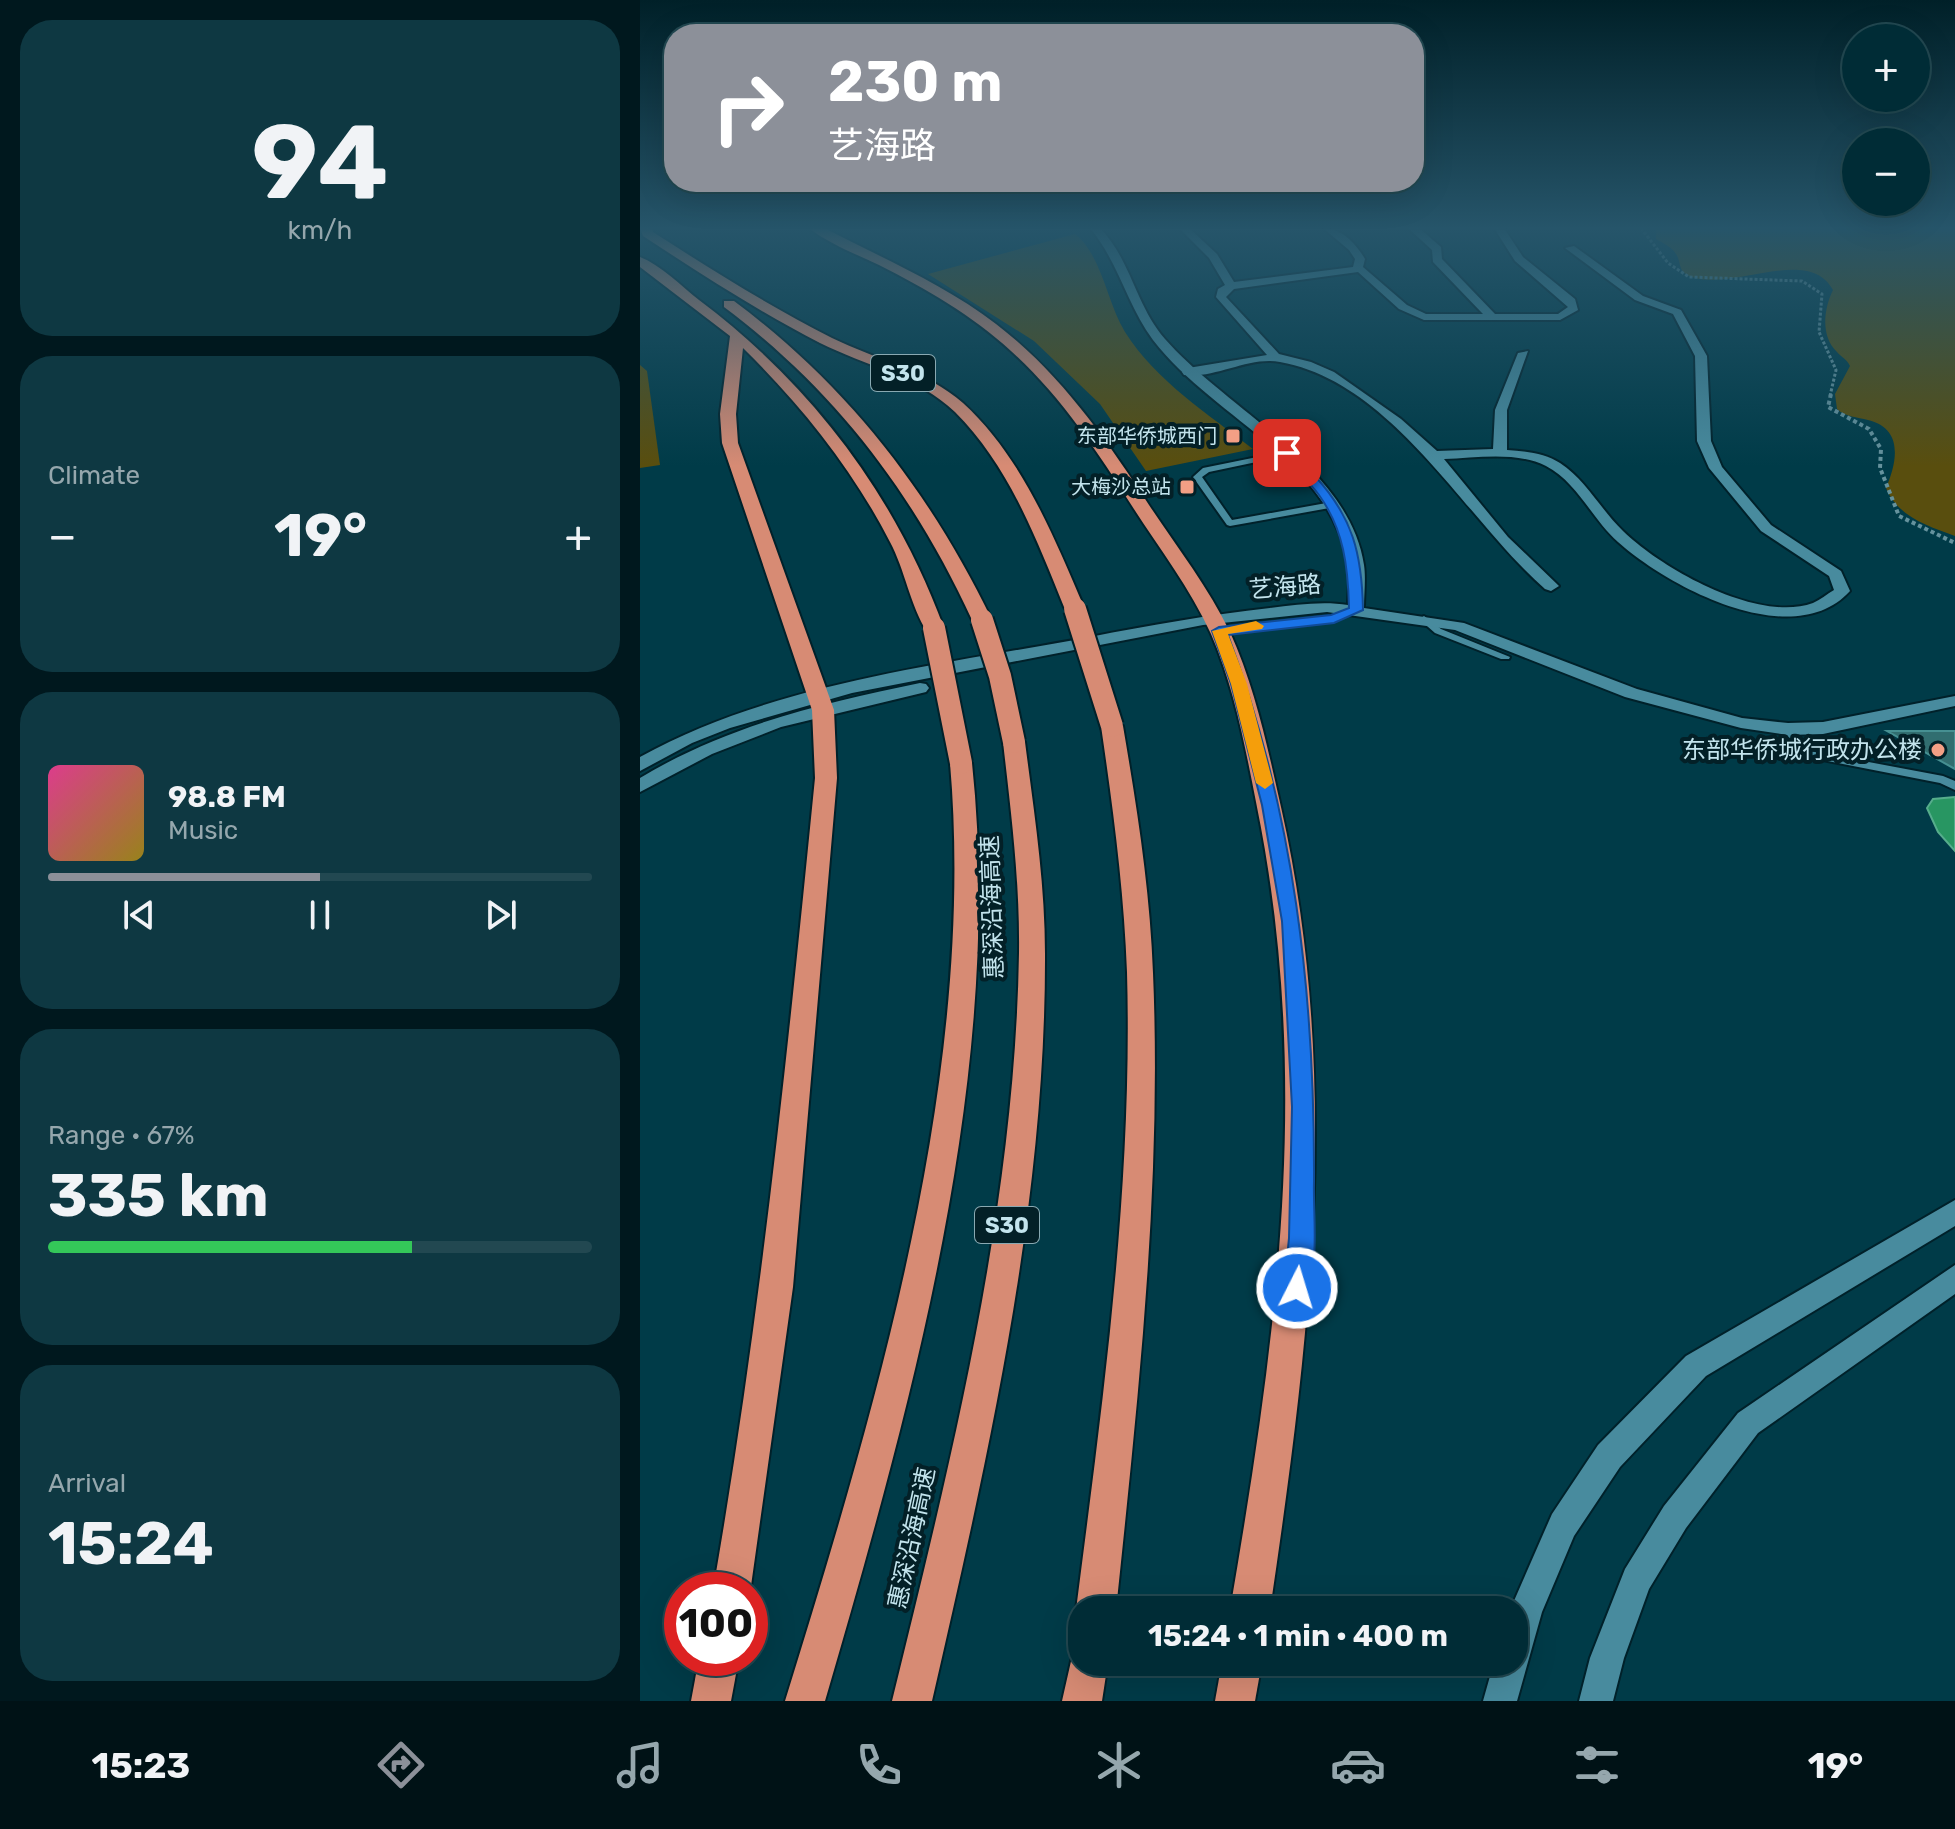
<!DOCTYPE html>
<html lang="en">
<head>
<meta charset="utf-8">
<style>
	:root { --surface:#002c36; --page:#0e3842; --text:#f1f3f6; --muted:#95a7ad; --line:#224851; --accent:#8c9099 }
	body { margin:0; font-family:Rubik,"Noto Sans SC",sans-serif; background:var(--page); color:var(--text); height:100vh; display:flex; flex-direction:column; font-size:30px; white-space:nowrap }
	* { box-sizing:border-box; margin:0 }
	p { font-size:26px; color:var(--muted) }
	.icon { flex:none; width:44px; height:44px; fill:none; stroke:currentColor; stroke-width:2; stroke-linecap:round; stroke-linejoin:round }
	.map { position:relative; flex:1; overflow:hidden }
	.drawer { display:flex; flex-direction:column; gap:20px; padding:20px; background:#00181e; width:640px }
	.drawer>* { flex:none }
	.top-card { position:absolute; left:24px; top:24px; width:760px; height:168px; border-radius:32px; box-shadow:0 8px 32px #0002,0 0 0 2px var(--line); background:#8c9099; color:#fff; overflow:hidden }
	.tools { position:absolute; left:1202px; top:24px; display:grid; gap:16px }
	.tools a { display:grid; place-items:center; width:88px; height:88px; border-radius:50%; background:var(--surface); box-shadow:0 8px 32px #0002,0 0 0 2px var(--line); font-size:40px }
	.speed { position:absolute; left:24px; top:1572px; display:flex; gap:16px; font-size:40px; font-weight:700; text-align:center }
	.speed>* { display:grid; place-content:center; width:104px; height:104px; border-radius:50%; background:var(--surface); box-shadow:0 8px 32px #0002,0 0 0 2px var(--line); line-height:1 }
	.speed .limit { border:12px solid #d22; background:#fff; color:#111 }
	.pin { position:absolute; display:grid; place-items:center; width:68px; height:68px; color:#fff; margin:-34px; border-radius:16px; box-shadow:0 4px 12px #0006 }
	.me { position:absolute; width:88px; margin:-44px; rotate:5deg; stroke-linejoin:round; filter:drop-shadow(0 0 6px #0008) }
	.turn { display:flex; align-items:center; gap:28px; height:168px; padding:0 32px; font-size:36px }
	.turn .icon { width:104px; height:104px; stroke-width:2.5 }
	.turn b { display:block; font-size:56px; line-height:68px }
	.big { font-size:60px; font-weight:700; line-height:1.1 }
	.drawer .card { flex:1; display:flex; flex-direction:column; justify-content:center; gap:12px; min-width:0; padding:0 28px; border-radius:32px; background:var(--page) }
	.drawer .dial { align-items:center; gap:0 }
	.dial b { font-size:104px; line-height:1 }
	.song { display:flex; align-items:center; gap:24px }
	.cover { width:96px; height:96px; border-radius:12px; background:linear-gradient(135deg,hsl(330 70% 55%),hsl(50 70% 35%)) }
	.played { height:8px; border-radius:4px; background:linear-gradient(90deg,var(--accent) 50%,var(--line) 50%) }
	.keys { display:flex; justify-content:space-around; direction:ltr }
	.heat { display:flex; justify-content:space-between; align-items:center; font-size:44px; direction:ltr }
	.charge { height:12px; border-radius:6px; background:linear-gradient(90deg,#34c759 67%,var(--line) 0) }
	.trip { position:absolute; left:428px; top:1596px; width:460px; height:80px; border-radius:32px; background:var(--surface); box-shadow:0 8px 32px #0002,0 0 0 2px var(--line); font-weight:700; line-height:80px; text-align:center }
	.menu { display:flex; height:128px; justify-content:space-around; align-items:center; background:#001216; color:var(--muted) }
	.menu .icon { width:56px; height:56px }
	.menu .current { color:var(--accent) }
	.menu b { font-size:36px; color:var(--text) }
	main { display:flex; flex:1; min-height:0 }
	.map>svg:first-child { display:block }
</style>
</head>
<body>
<main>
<section class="drawer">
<div class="card dial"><b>94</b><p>km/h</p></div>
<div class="card"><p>Climate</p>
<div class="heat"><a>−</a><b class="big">19°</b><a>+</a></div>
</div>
<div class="card">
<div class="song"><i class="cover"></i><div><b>98.8 FM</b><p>Music</p></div></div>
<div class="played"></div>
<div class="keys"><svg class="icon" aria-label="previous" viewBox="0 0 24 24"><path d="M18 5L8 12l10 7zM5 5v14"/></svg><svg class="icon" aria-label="pause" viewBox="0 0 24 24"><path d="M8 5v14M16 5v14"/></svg><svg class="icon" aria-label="next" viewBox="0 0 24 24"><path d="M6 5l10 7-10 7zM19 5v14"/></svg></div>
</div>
<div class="card"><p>Range · 67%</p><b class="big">335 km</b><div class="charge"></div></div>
<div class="card"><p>Arrival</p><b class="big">15:24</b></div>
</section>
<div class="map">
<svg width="1315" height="1701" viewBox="0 0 1315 1701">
	<rect width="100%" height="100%" fill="#003b48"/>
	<g fill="#594e0e">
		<path d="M1016,228h299v308c-27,-10 -57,-19 -69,-48 11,-26 18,-59 -18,-68 -11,-3 -22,-3 -31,-11l-2,-15 15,-28c-4,-8 -8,-8 -13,-14 -17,-16 -13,-44 -4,-62 -24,-45 -100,1 -141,-13 -15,-5 -10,-14 -16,-23 -4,-7 -13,-11 -20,-15z"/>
		<path d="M435,234c27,21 32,69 50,98 31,49 83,82 128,117l-107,22 -46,-67 -66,-63 -106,-67z"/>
		<polygon points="0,365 7,371 20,465 0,468"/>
	</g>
	<polygon fill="#289662" stroke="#56ad8c" stroke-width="2" points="1315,797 1315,851 1298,832 1287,808 1293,799"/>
	<polygon fill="#316e70" stroke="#469092" stroke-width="2" points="1247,731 1315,731 1315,769"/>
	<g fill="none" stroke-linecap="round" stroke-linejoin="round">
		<g stroke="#00212a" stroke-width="4">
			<g id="lane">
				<polygon points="647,451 651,453 650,455 569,472 562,477 592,520 692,502 695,503 695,507 590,526 587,525 553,477 563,468"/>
				<polygon points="784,616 801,629 870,657 869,659 861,659 795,633 779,619"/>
				<polygon points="1148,726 1152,727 1170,751 1303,776 1315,781 1315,790 1300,783 1162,756 1143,729"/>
			</g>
		</g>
		<g stroke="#00212a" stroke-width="4">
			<g id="street">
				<path d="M539,228h10l28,26 17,28 119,-15 2,-8 -6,-9 -26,-22c19,0 33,16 42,31l-2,8 44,38 19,9h57l-50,-52 -1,-12 -24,-22h11l22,19 1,12 53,55h63l10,-7 -53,-46 -21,-33h10l19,29 52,42 3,11 -18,10h-136l-25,-11 -41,-37 -124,17 -8,8 53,57 32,8 23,10 67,47 36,32 56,-2 2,-39 23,-57 10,-2 -21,59v40c18,1 38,3 53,13 26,17 41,47 63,68 39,38 135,92 190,72 7,-3 14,-9 21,-13l-5,-14 -68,-45 -52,-63 -12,-27 -2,-85 -22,-42 -38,-14 -70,-52 9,-2 69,50 38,14 26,46 4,85 11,26 49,58 70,46 9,20c-57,63 -183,-5 -232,-49 -26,-23 -41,-60 -72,-76 -30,-15 -70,-8 -102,-7l64,78 51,49 -8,5 -6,-2c-80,-70 -152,-207 -265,-227 -31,-6 -65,17 -96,13l-2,-3 6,-4 79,-13 -51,-58 2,-8 7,-4 -16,-27z"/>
				<polygon points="1315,1200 1315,1226 1066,1376 980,1467 934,1536 902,1612 877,1701 843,1701 854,1662 874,1662 874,1610 870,1610 912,1514 958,1445 1046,1356"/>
				<polygon points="1315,1265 1315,1294 1118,1433 1046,1528 1009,1589 984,1658 973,1701 939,1701 950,1658 985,1569 1024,1506 1098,1413"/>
			</g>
		</g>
		<g stroke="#00212a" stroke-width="4">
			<g id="secondary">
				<path d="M450,228h10c31,32 36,78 65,111 59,68 185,129 199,226 2,13 0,29 0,43l100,15 173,66 105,29 46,5 35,-1 132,-26v10l-132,28 -35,1 -47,-7 -116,-31 -170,-67 -128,-18 -124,13 -351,68 -122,35 -38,15 -52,28v-14c133,-74 302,-92 450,-120 60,-12 119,-22 180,-29 26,-3 52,-7 78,-3 0,-13 3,-29 0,-43 -20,-103 -136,-145 -195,-222 -26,-35 -34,-77 -63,-112z"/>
				<path d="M280,683l6,1 3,4 -3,4 -145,35 -69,27 -72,38v-14c86,-52 182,-75 280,-95z"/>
			</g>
		</g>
		<g stroke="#00212a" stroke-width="4">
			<g id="highway">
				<path d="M0,228h12l1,4c59,38 116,74 179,106 43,21 95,33 131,65 59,54 90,132 121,204l-3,4h-14l-3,-4c-28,-69 -55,-141 -109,-195 -36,-35 -91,-47 -135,-69 -62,-32 -119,-69 -177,-107z"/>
				<path d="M169,228h15c58,30 120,56 172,96 64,49 110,115 153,181 28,42 59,82 81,127 25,55 38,117 51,175 61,271 29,532 -11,803h-40c47,-275 83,-531 26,-808 -11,-56 -22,-115 -45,-168 -21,-46 -52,-86 -79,-128 -35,-55 -72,-111 -121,-155 -39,-36 -85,-62 -132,-86 -23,-11 -50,-21 -70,-37z"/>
				<path d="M0,257c21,8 41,29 59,43 113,85 196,195 245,328l-10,6 -7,-2c-17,-27 -22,-62 -37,-90 -38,-74 -89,-137 -147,-194l-7,66 2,29 96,267 3,68 -44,509 -43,306v-3h-37c47,-269 75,-540 102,-812l-3,-68 -90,-267 -2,-29 10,-78 -90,-69z"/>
				<path d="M84,301h10c114,85 196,191 258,319l-3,4h-14l-3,-4c-58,-126 -136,-229 -248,-313z"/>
				<path d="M472,719l11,7c14,82 27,164 30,247 9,213 -15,425 -37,637h-34v13l-6,-13c27,-211 57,-424 51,-638 -3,-82 -14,-164 -26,-246z"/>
				<path d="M374,735l11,7c9,70 20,140 20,211 1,252 -57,504 -113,748h-40c60,-244 123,-495 127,-748 1,-71 -8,-141 -16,-211z"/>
				<path d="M321,756l11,7c33,310 -61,643 -147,938h-40c91,-294 192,-627 165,-938z"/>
				<polygon points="442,1644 442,1662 468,1662 462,1701 422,1701 434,1648"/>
				<polygon points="59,1658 99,1658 91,1701 51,1701"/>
				<polygon points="582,1662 622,1662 615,1701 575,1701"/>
			</g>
		</g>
		<polyline stroke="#65929d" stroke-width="3" stroke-dasharray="3 2" stroke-linecap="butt" points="1001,228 1028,263 1049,277 1162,281 1182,294 1179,332 1196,370 1190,396"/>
		<polyline stroke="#65929d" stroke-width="4" stroke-dasharray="4 3" stroke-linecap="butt" points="1191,394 1188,407 1229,429 1241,449 1240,468 1259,516 1315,543"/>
		<use href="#lane" fill="#488b9e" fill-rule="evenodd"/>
		<use href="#street" fill="#488b9e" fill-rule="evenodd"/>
		<use href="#secondary" fill="#488b9e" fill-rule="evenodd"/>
		<use href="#highway" fill="#d78b74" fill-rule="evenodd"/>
		<g stroke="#00212a" stroke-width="20" stroke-linecap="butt">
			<polyline id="highway-bridge-far1" points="434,607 435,611"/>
		</g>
		<g stroke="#00212a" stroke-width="26" stroke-linecap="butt">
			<g id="highway-bridge">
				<polyline points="435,609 472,726"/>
				<polyline points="342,620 360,676 374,742"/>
				<polyline points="294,628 321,763"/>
			</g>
		</g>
		<use href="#highway-bridge-far1" stroke="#d78b74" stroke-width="17"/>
		<use href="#highway-bridge" stroke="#d78b74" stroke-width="22"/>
	</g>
	<linearGradient id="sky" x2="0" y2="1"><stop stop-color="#002028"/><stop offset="0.49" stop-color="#26556a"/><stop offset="1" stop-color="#26556a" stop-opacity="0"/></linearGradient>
	<rect width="1315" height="466" fill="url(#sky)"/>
	<path fill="#1a73e8" stroke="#114b97" stroke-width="2" d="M647,450c11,4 19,16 27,25 39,42 48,79 49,135l-29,13 -106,12c66,176 87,359 86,547 -1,34 6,82 -9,114l-8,3 -9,-3 -4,-8 5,-50 3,-131 -10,-186 -20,-116 -31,-121 -19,-53 7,-4 112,-12 18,-7c-1,-41 -5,-78 -30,-113 -11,-15 -26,-27 -38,-42z"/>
	<polygon fill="#f59e0b" points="616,621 624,626 622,629 588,634 607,684 633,783 625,789 616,783 591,684 572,631"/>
	<g fill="#f39f85" stroke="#032027" stroke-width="3">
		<rect x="585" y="428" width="16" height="16" rx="4"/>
		<rect x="539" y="479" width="16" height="16" rx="4"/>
		<circle cx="1298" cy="750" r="8"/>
	</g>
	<g text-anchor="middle" stroke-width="8" stroke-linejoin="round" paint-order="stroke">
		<g font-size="20" fill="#c3e4ed" stroke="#032027" text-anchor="end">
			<text x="577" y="443">东部华侨城西门</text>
			<text x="531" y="494">大梅沙总站</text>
		</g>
		<g fill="#032027" stroke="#89a9b2" stroke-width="2">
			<rect x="231" y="355" width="64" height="36" rx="6"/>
			<rect x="335" y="1207" width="64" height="36" rx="6"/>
		</g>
		<g font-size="22" font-weight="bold" fill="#c3e4ed">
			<text x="263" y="381">S30</text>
			<text x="367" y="1233">S30</text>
		</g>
		<g font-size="24" fill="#c3e4ed" stroke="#032027">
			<text transform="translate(645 587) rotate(-5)" y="8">艺海路</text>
			<text transform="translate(352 907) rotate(-92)" y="8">惠深沿海高速</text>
			<text transform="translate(272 1538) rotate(-78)" y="8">惠深沿海高速</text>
		</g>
		<g font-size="24" fill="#c3e4ed" stroke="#032027" text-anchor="end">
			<text x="1282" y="758">东部华侨城行政办公楼</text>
		</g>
	</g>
</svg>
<div class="tools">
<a>+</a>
<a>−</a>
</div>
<div class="speed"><div class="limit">100</div></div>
<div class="pin" style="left:647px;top:453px;background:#d93025"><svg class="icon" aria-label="arrive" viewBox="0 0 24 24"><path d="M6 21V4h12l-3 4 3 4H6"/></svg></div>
<svg class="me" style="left:657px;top:1288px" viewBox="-20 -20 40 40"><circle r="17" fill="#1a73e8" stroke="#fff" stroke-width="3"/><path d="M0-11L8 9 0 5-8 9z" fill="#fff"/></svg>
<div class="trip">15:24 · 1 min · 400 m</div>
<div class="top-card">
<div class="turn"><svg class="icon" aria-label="right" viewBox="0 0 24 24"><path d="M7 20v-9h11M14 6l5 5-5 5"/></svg><div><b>230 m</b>艺海路</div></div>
</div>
</div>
</main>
<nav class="menu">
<b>15:23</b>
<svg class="icon current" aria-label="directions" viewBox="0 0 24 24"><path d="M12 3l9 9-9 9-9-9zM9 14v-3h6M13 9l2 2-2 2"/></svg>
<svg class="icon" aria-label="music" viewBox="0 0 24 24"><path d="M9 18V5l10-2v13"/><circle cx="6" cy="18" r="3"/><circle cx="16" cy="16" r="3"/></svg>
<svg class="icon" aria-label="phone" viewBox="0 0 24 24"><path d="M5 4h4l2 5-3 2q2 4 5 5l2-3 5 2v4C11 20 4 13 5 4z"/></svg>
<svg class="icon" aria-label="climate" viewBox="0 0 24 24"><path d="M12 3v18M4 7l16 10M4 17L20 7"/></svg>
<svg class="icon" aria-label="car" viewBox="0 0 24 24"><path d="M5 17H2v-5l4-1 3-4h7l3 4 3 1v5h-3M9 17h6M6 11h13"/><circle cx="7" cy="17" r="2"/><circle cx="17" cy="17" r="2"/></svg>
<svg class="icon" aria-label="filters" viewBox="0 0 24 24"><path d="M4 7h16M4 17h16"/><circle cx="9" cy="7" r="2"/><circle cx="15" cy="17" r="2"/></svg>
<b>19°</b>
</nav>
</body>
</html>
